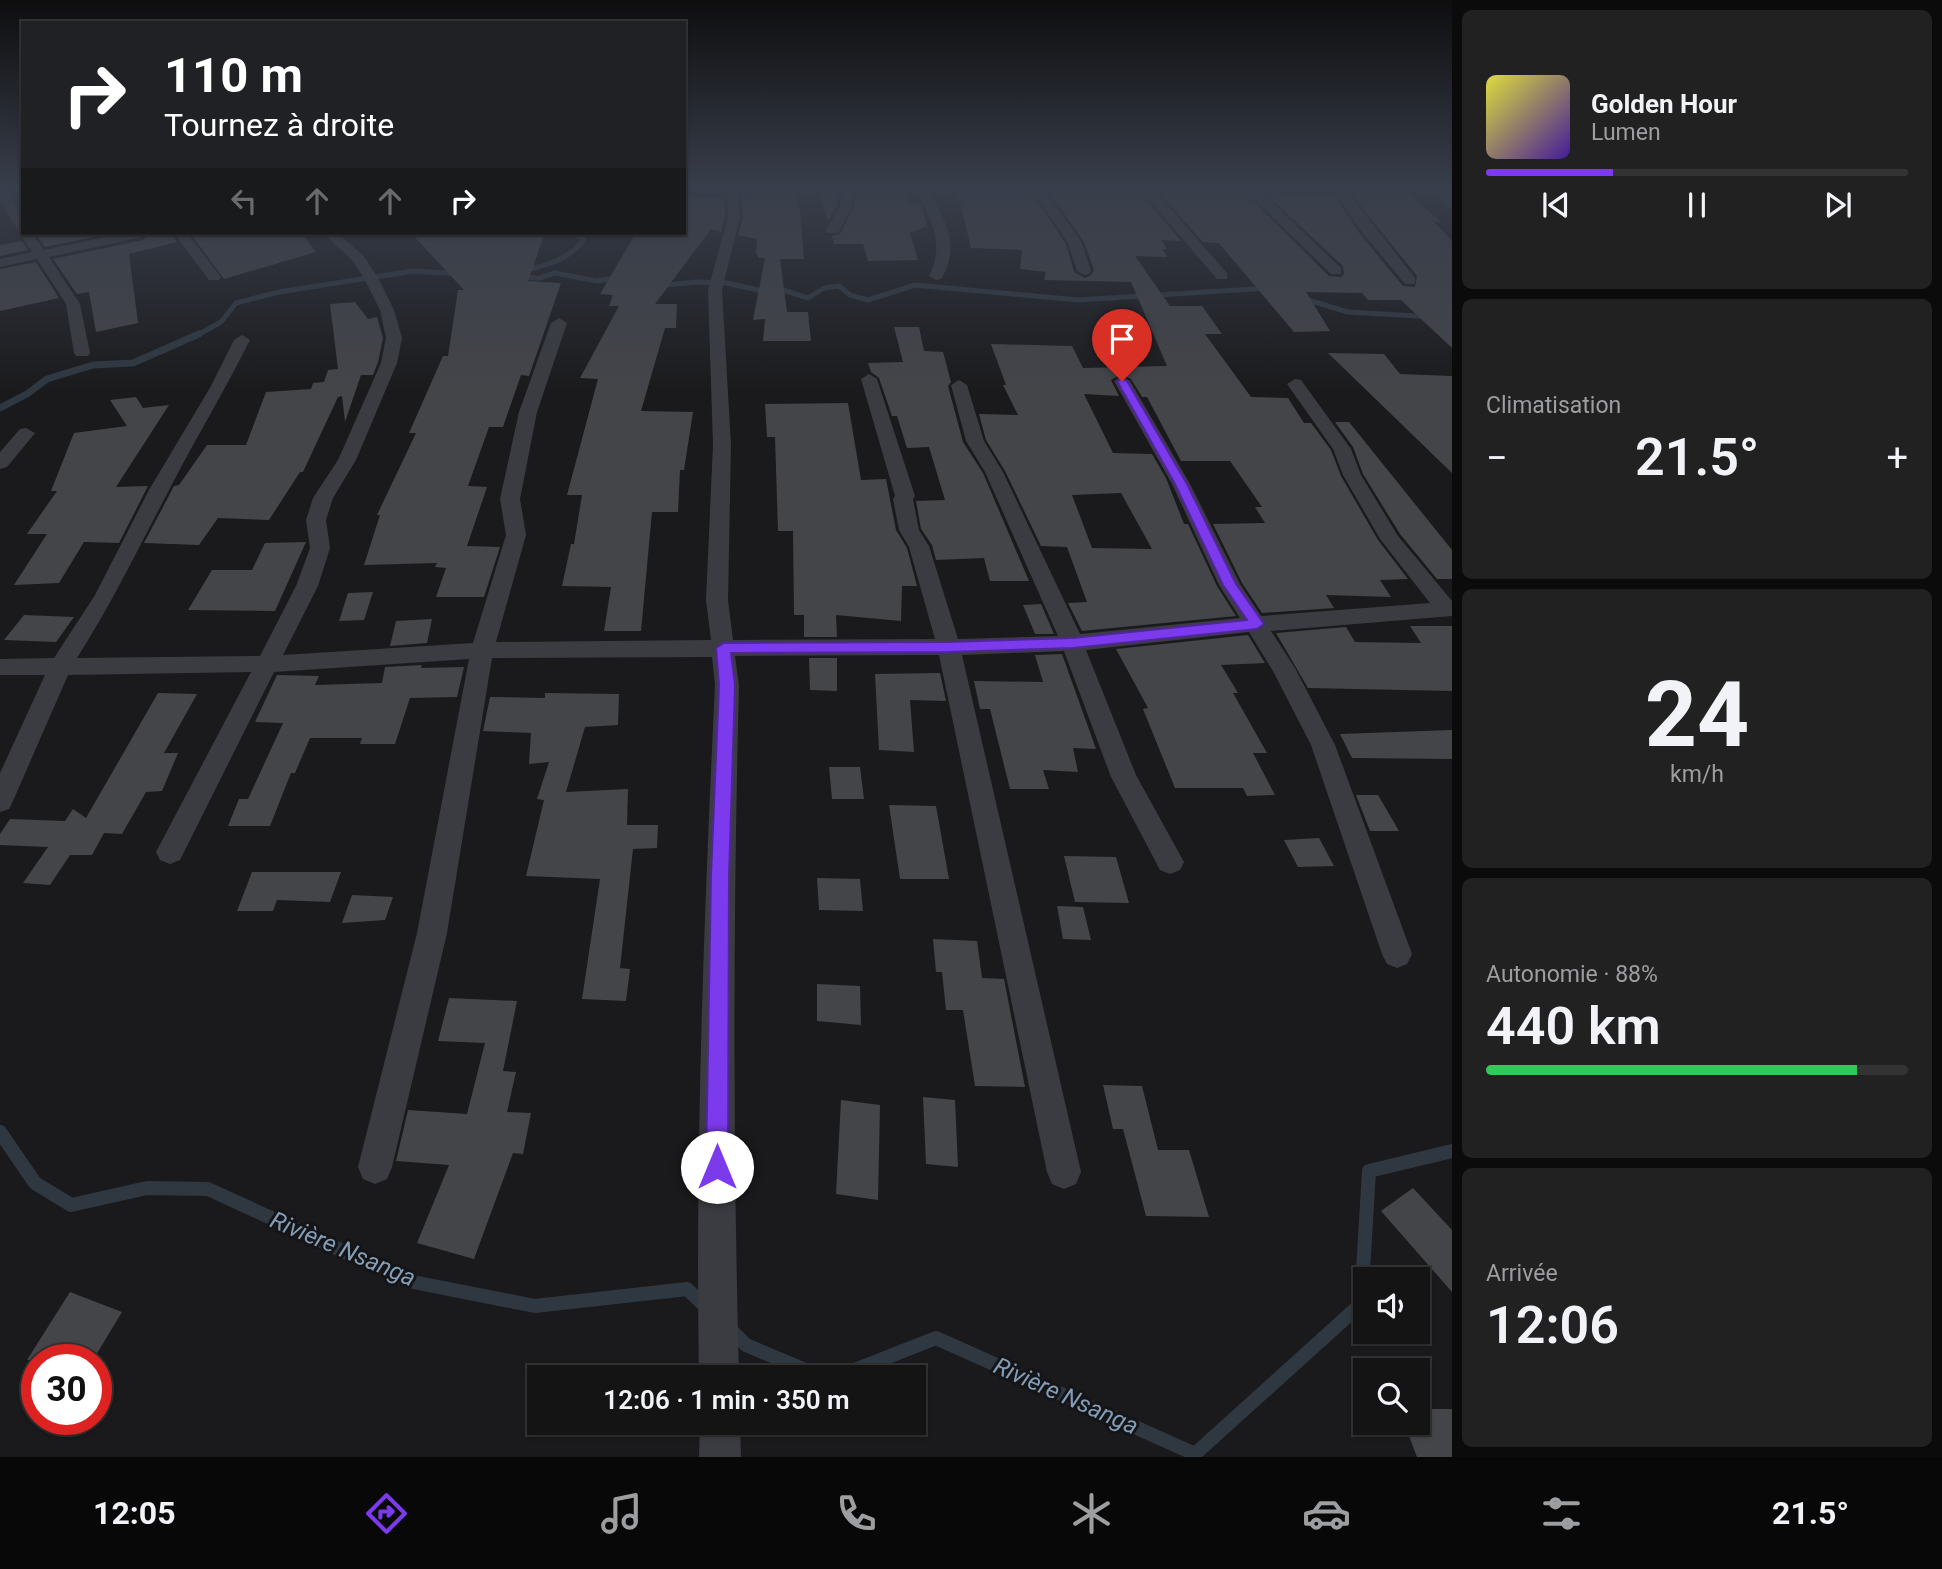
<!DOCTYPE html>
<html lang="fr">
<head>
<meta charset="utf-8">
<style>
	:root { --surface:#141415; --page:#212122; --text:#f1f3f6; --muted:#9d9ea0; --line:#333334; --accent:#7c3aed }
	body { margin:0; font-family:Roboto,sans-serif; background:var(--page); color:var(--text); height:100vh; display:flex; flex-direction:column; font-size:26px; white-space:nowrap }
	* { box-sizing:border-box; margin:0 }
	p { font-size:23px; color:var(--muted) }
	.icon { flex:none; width:38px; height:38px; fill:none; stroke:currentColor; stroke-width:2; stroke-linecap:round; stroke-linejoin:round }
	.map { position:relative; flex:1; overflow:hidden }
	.panel { display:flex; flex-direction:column; gap:10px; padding:10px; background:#0b0b0c; width:490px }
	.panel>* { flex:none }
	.top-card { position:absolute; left:21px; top:21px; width:665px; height:214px; border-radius:0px; box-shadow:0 2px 5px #0004,0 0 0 2px var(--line); background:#202124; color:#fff; overflow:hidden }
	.buttons { position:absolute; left:1353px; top:1267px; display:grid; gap:14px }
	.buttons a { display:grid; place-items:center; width:77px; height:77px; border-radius:0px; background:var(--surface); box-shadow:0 2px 5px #0004,0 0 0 2px var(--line); font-size:35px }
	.speed { position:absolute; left:21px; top:1344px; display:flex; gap:14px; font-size:35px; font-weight:700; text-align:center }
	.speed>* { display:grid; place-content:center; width:91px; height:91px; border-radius:50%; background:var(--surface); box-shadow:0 2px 5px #0004,0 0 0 2px var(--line); line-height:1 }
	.speed .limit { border:10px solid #d22; background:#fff; color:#111 }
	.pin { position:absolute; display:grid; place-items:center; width:60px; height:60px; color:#fff; margin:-72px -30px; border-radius:50% 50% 50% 0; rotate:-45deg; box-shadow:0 0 7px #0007 }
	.pin .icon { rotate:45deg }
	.me { position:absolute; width:77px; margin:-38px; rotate:0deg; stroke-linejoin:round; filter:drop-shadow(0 0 5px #0008) }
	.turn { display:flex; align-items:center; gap:24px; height:147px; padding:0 28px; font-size:32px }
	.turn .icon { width:91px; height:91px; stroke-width:2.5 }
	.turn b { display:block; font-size:49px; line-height:60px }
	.lanes { display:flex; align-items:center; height:66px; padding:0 28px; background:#0003; justify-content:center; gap:35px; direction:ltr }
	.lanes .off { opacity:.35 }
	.big { font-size:52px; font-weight:600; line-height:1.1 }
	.panel .card { flex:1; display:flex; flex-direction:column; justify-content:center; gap:10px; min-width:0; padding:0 24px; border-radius:10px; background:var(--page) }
	.panel .dial { align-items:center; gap:0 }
	.dial b { font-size:91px; line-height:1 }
	.song { display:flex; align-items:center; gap:21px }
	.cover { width:84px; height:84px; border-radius:10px; background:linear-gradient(135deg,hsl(60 70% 55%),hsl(260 70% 35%)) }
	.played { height:7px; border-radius:4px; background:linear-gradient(90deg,var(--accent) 30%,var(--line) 30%) }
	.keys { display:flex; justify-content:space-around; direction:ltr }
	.heat { display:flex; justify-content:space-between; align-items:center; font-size:38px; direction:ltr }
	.charge { height:10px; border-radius:5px; background:linear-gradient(90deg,#34c759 88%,var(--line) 0) }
	.trip { position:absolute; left:527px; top:1365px; width:399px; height:70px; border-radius:0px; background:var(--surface); box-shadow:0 2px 5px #0004,0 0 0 2px var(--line); font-weight:600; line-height:70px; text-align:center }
	.dock { display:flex; height:112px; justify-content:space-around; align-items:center; background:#080808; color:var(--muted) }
	.dock .icon { width:49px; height:49px }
	.dock .selected { color:var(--accent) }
	.dock b { font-size:32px; color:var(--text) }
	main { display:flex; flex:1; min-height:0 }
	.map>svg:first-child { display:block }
</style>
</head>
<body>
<main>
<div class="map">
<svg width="1452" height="1457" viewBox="0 0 1452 1457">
	<rect width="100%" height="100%" fill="#1a1a1c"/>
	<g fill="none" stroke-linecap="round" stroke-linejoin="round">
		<g stroke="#2f3841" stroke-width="5">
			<path d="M521,272c24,-7 48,-11 63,-33l-12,-6"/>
			<polyline points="518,277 539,278 555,273 597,281 620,277"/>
			<polyline points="657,286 696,282 726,283 763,291 783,290 808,298 824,288 839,286 850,295 868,300 915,285 1078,300 1270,288"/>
			<polyline points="1301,298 1348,312 1452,318"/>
			<polyline points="196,336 221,322 236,303 279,292 413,271 461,274"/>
		</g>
		<polyline stroke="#2f3841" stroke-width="7" points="0,408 27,394 47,379 93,365 133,363 199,334"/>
		<g stroke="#2f3841" stroke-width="14">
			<polyline points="0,1132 35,1183 71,1205 147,1188 208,1189 408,1281 535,1306 687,1289 707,1308"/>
			<polyline points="729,1328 746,1345 822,1377"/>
			<polyline points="837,1377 936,1338 1195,1454 1361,1304 1369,1171 1452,1151"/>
		</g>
	</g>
	<g fill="#444549" fill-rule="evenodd">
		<polygon points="751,188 798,188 804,259 780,259 787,312 808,312 811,341 763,341 765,319 753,320 765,258 759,258 756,253 757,239 738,235 743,217 741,198 750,198"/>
		<polygon points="819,188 840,188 837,205 828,221"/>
		<polygon points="857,188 903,188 908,203 921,205 927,226 910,233 918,260 868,261 863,244 834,244 832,236 840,234 854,207"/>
		<path d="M1100,188h36l45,53 -20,-1 6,9h-4l4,8 -32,-1 35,50h32l20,28h-17l46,63 37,1 16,25h7l20,27 10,26 37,64 30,39 -28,1 11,17 -65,-2 8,13 -72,5 -20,-30 -29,-59 52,-1 -10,-16h7l-32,-46h-49l-34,-64h-5l-11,-18 -10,-5 -10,6 8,16 -35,-2 29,59 39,1 14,24 18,46h4l29,62 19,30 -154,15 -14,-28 19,-1 -20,-55 -26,-1 -36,-75 -19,-31 -7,-26 39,1 -15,-30h3l-15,-41 81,2 11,22 84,-2 -36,-84 -87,-2 2,-8 -26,-3 2,-19 -51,-2 -13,-54h74l34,50 8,28 11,6 6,-3 3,-5 -10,-28 -34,-49 52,-2zM1121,493l31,56 -60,-1 -20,-53z"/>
		<polygon points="1155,188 1240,188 1329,276 1341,277 1344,274 1343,266 1260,188 1268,188 1284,195 1334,195 1360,234 1403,286 1415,287 1417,276 1353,196 1359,196 1352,188 1403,188 1441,222 1433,221 1452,241 1452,348 1401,300 1368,300 1362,293 1306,292 1330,331 1294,332 1219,243 1203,242"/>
		<polygon points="684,197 724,198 725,217 721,232 711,229 655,304 677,304 676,328 665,328 641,411 693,412 684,470 680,470 678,512 652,512 641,631 604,631 611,587 562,586 571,544 574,544 582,495 567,495 598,379 580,378 619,306 609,306 613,295 600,294 636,233 684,233"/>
		<polygon points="56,233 113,233 45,247 38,237"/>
		<polygon points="151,233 171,233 177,242 129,254 138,323 96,332 89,292 77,294 53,259 143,240"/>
		<polygon points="190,233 302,233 316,252 224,279"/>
		<polygon points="411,233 545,233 528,281 561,283 529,376 521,375 503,427 489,427 468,486 487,487 467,546 500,547 484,597 436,597 446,568 435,567 437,563 364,565 380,515 377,515 416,433 409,433 443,356 448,356 458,290 464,290"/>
		<polygon points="22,241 28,250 0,256 0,245"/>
		<polygon points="36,262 59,298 0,311 0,269"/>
		<polygon points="355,302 368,319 377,317 383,338 378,362 373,375 361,375 345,422 342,396 338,397 303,472 300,472 269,520 218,518 199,545 144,543 174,486 179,485 207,445 246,445 266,392 311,389 313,383 324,382 328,370 338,369 330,304"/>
		<polygon points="894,327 919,327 924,351 943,352 951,382 948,386 963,442 983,473 1029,581 990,581 984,558 936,560 932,545 921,529 916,501 945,500 929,447 907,448 897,416 892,416 879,378 871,372 868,363 903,362"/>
		<polygon points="1328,353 1384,354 1400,374 1452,376 1452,473"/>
		<polygon points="136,397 143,408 169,405 116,487 148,486 119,543 84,542 59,583 14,585 47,534 27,534 57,491 51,491 74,433 127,426 110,400"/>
		<polygon points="848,403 861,480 886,479 896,530 907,548 917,586 902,586 901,621 836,615 837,637 804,637 804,615 794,615 793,531 778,531 775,437 767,437 765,404"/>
		<polygon points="1335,422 1349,422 1452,550 1452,579 1437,579 1400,534 1363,474 1353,447"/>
		<polygon points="306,542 275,611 188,610 212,570 252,570 265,543"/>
		<polygon points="373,592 364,620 339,621 348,593"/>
		<polygon points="1041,604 1054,634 1035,634 1023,605"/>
		<polygon points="24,615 74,617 56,642 4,640"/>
		<polygon points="432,619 427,643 390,646 396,621"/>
		<polygon points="1410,626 1452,626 1452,691 1308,688 1276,633 1346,627 1355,642 1421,643"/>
		<polygon points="1248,635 1265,663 1221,665 1238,693 1233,693 1267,753 1253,753 1275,795 1247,796 1243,788 1175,788 1143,709 1148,708 1116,649"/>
		<polygon points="1062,654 1096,749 1073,748 1078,772 1043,770 1049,789 1010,789 990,709 980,709 974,681 1043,682 1035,655"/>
		<polygon points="809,658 837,658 837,691 810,690"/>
		<polygon points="422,665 421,668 464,667 457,697 410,698 395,744 360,744 362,738 310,738 295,773 291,773 270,826 228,826 239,799 248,799 283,723 255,722 277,675 319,676 315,685 382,683 385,667"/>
		<polygon points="940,673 946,701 910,700 914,752 879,750 875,674"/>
		<polygon points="158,693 197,694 164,753 178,753 162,791 146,792 122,834 104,833 92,855 70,855 50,885 23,883 48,847 0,845 0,834 10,819 65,821 73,809 86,818"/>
		<polygon points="545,693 619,694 618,725 585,727 566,792 628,789 627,825 658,825 657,848 633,849 620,968 630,969 626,1001 582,999 600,879 526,876 544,800 537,799 549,762 529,764 531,733 483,731 490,697 545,698"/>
		<polygon points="1452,730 1452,759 1352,758 1340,734"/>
		<polygon points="829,767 860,767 864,799 832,799"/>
		<polygon points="1356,795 1378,795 1399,831 1370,831"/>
		<polygon points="889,805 936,806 949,879 900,879"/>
		<polygon points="1319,838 1334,866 1298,867 1284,840"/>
		<polygon points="1064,856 1116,857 1129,903 1075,902"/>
		<polygon points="252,872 341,872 330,902 277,900 273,911 237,911"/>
		<polygon points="817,878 860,879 863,911 819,910"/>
		<polygon points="352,895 393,897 385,920 342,923"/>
		<polygon points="1057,906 1083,907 1091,940 1063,939"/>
		<polygon points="933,939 977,941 982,978 1004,979 1025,1087 975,1086 963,1010 946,1010 942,972 936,972"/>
		<polygon points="817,984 860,986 861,1025 817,1021"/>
		<polygon points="449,998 517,1001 503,1071 516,1072 507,1112 531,1113 523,1154 513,1153 474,1259 417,1243 449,1165 396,1161 408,1110 467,1114 485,1043 438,1041"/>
		<polygon points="1103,1085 1142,1086 1158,1150 1189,1150 1209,1217 1146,1216 1123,1129 1113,1129"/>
		<polygon points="923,1097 955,1100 958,1167 926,1164"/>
		<polygon points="841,1100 880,1105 878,1200 836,1194"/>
		<polygon points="1413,1188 1452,1230 1452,1292 1381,1211"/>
		<polygon points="70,1292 122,1312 93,1360 27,1360"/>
		<polygon points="1418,1409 1452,1409 1452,1457 1417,1457 1404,1423 1418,1423"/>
	</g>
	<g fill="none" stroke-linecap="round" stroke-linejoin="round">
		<g fill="#3b3c41" fill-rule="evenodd">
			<polygon points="0,188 4,189 23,218 23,233 32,233 44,250 124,233 149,233 142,237 49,257 80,304 90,353 88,356 76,356 74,353 66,304 37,259 0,267 0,259 32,252 0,202"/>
			<path d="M726,188h12l2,29 -18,73 9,155 -3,155 5,40 202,-1 -26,-92 -10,-17 -6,-31 2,-3 -34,-117 8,-5 8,5 38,117 -2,3 6,31 10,16 29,93 100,-3 -73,-164 -19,-31 -15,-56 8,-5 8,5 17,56 19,31 77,162 160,-16 -21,-33 -47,-101 -58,-103 8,-5 8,5 60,103 50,100 21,32 169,-13 -50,-64 -37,-64 -10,-26 -46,-65 8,-5 6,1 50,69 10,26 37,61 54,65v15l-181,15 24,37 40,77 77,209 -5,10 -10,4 -10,-4 -5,-10 -71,-209 -38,-74 -24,-39 -163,18 50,125 48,87 -4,8 -10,4 -10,-4 -49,-93 -47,-126 -102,4 119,517 -5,12 -12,5 -12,-5 -5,-12 -108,-517 -204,1 4,29c-6,231 -6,461 0,692h-40c-4,-230 5,-462 16,-692l-3,-28 -220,1 -45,275 -55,234 -5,12 -12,5 -12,-5 -5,-12 59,-234 52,-274 -195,13 -94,188 -10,4 -10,-4 -4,-8 95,-180 -183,3 -55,126 -4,8 -9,3v-39l45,-98h-45v-16l54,-1 41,-63 54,-105 62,-104 23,-46 8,-5 8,5c-26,52 -56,101 -82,152 -30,57 -56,111 -91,166l183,-2 36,-70 14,-38 -4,-28 7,-22 25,-38 43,-97 5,-25 -6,-28 -16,-32 -11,-17 -30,-28h14l26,22 15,23 16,32 8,28 -5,25 -41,97 -23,38 -7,22 4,28 -12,38 -35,69 190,-12 33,-108 -6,-36 19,-87 32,-89 8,-5 8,5 -30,89 -17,87 6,36 -30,107 215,-2 -5,-40 7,-155 -5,-155 20,-73z"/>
			<polygon points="843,188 855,188 852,206 838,233 828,233 826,230 840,206"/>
			<path d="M917,188h12c15,33 33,56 12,91l-5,1 -7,-4c17,-34 1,-55 -12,-88z"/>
			<polygon points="1031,188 1043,188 1082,243 1091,271 1089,274 1084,275 1077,271 1068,243"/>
			<polygon points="1139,188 1152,188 1227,273 1227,279 1217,279"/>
			<polygon points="1243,188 1256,188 1341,268 1341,274 1331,274"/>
			<polygon points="1332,188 1344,188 1415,278 1415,284 1405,284 1362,232"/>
			<polygon points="1433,188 1445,188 1452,196 1452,208 1448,207"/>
			<polygon points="174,233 187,233 221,277 219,280 209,280"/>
			<polygon points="26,428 35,433 7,467 0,469 0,452 20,429"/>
			<polygon points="700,1423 740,1423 741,1457 699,1457"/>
		</g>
	</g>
	<linearGradient id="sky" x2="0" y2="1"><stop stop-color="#0e0e0f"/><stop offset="0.48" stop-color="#383e4b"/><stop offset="1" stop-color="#383e4b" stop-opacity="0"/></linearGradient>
	<rect width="1452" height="392" fill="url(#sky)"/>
	<polygon fill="#7c3aed" stroke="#51269a" stroke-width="2" points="1122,378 1127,381 1187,484 1236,584 1264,624 1257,629 1073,648 949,652 731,653 735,685 729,876 728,1167 725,1175 717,1178 709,1175 706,1167 711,876 719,685 716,648 724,643 949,642 1073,638 1247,620 1223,585 1175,484 1117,381"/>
	<g text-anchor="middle" stroke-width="6" stroke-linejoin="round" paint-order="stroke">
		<g font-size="24" font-style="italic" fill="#839db7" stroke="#151517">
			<text transform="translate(343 1249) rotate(23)" y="8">Rivière Nsanga</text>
			<text transform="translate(1066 1396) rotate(24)" y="8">Rivière Nsanga</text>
		</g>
	</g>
</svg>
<div class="buttons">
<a><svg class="icon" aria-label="sound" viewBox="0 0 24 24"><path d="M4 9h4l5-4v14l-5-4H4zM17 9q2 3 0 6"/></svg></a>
<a><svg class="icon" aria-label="search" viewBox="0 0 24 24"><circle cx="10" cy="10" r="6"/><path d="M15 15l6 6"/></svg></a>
</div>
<div class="speed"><div class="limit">30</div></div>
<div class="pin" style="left:1122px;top:381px;background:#d93025"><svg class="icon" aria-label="arrive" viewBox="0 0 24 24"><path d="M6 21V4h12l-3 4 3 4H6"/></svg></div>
<svg class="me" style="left:717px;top:1167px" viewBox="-20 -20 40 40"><circle r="19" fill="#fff"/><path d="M0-13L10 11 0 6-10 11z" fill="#7c3aed"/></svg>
<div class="trip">12:06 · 1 min · 350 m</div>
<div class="top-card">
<div class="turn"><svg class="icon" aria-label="right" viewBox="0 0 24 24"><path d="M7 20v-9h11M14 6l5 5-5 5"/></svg><div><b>110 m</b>Tournez à droite</div></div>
<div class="lanes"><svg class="icon off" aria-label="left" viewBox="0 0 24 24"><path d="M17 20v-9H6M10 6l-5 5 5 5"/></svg><svg class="icon off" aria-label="ahead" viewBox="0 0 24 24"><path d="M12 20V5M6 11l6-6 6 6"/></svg><svg class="icon off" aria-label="ahead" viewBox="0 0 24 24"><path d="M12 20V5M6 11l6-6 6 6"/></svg><svg class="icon" aria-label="right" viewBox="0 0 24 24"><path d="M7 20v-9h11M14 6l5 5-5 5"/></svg></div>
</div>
</div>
<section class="panel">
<div class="card">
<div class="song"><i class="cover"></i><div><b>Golden Hour</b><p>Lumen</p></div></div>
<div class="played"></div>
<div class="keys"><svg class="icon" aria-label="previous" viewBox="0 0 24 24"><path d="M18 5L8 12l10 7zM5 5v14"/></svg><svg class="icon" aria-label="pause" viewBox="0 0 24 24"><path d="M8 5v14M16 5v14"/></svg><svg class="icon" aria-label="next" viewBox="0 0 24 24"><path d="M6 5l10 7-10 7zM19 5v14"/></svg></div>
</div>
<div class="card"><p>Climatisation</p>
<div class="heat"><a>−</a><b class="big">21.5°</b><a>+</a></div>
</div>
<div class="card dial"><b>24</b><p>km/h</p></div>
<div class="card"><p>Autonomie · 88%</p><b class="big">440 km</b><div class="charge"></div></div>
<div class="card"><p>Arrivée</p><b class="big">12:06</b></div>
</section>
</main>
<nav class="dock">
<b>12:05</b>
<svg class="icon selected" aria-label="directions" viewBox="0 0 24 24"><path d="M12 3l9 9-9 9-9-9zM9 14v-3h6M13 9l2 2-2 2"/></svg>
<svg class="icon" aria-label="music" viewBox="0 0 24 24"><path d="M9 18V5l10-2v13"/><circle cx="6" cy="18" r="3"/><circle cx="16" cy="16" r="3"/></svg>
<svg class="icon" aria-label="phone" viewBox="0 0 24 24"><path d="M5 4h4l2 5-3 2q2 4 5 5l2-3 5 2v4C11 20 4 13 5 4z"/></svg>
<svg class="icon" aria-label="climate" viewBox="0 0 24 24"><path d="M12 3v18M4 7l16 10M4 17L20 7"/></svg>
<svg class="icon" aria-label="car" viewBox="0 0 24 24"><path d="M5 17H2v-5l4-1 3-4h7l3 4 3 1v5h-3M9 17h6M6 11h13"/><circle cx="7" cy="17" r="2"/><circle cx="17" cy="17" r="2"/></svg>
<svg class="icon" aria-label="filters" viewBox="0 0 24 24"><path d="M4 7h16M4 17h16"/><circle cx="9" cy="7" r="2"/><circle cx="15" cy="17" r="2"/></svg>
<b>21.5°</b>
</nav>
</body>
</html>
